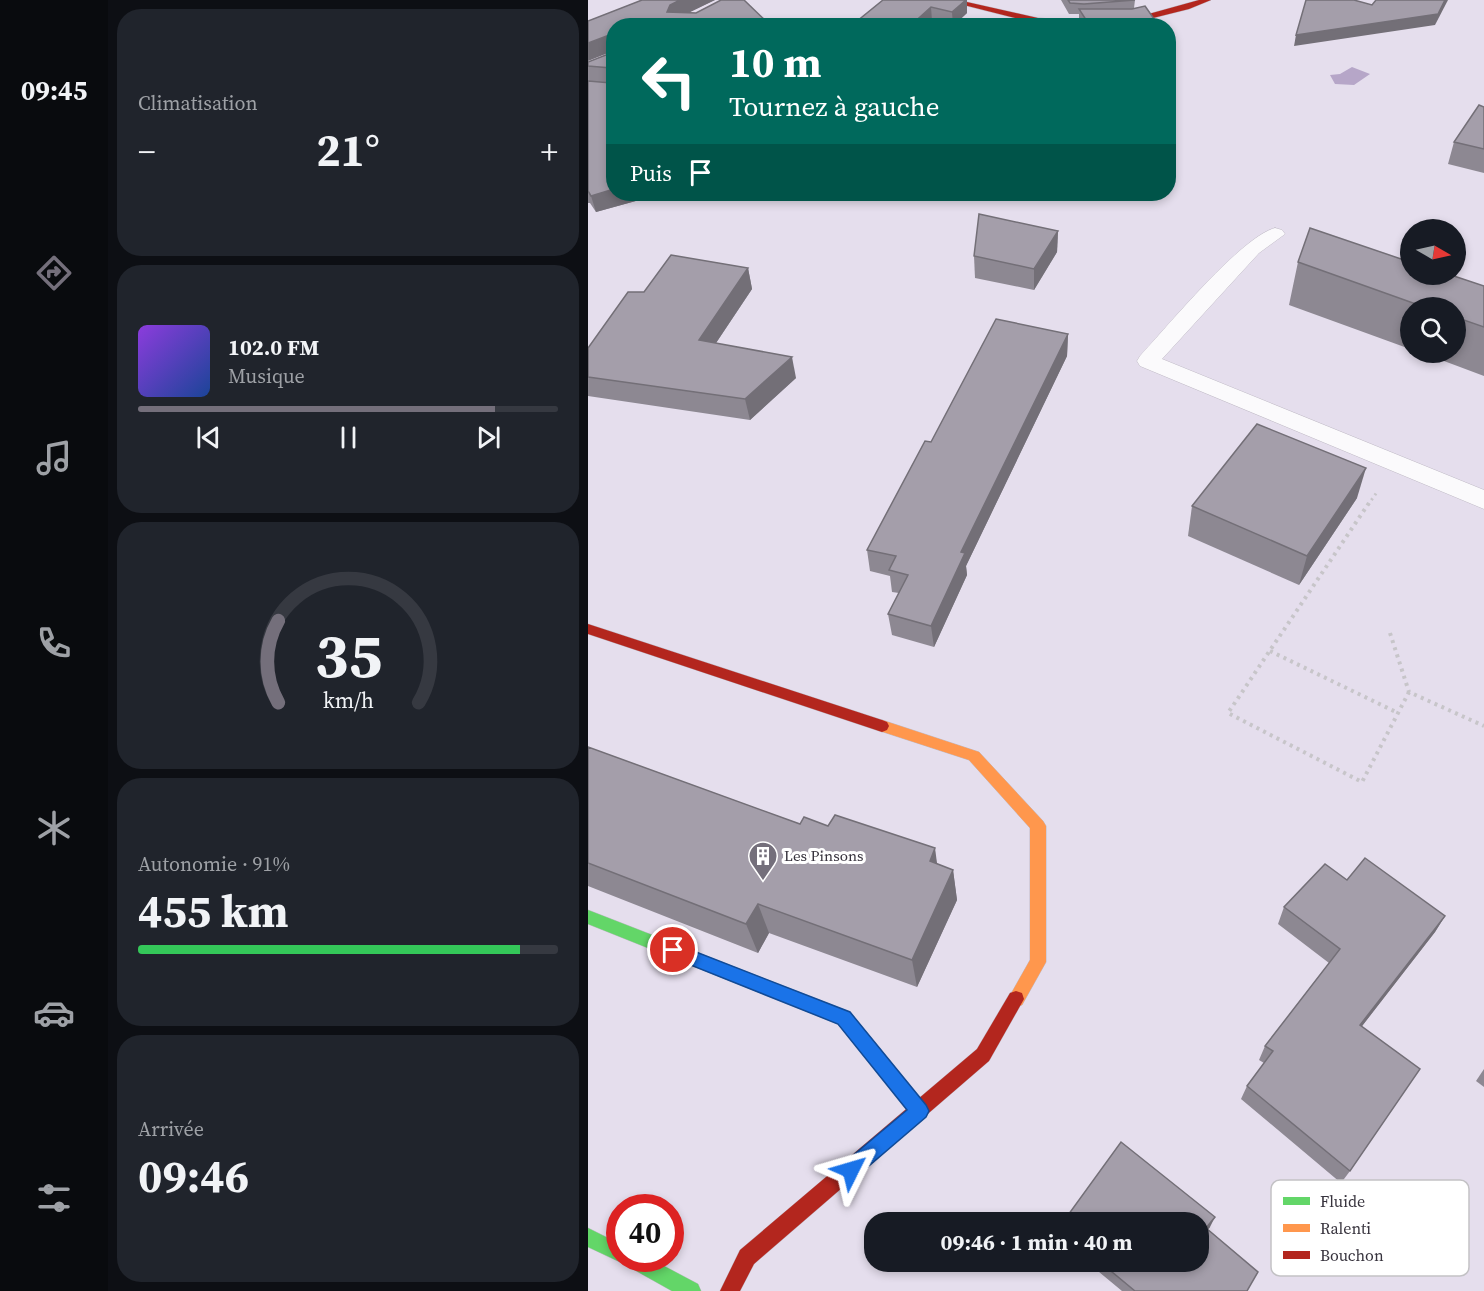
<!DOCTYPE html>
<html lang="fr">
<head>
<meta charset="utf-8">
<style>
	:root { --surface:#171b24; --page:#20242c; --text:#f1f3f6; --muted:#9ea1a6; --line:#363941; --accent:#746f7b }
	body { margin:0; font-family:"Source Serif 4",serif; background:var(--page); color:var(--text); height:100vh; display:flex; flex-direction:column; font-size:22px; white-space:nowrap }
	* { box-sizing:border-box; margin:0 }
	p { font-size:20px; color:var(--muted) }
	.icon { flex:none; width:33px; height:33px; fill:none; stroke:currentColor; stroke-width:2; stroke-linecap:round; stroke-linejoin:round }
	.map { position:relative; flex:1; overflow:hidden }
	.panel { display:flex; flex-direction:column; gap:9px; padding:9px; background:#0d0f14; width:480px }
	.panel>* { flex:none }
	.banner { position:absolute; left:18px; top:18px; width:570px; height:183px; border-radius:24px; box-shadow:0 3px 9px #0003; background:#00695c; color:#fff; overflow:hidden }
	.needle { width:39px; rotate:99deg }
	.tools { position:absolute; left:812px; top:219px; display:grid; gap:12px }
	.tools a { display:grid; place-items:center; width:66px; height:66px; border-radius:50%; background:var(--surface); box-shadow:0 3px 9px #0003; font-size:30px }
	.speed { position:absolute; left:18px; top:1194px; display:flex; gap:12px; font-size:30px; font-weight:700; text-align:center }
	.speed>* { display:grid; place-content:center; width:78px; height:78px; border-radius:50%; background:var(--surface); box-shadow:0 3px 9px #0003; line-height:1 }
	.speed .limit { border:9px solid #d22; background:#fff; color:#111 }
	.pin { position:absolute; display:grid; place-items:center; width:51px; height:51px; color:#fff; margin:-26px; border:3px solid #fff; border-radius:50%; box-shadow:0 2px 6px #0007 }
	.me { position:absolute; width:66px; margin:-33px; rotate:50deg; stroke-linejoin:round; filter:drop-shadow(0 0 4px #0008) }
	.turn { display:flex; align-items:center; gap:21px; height:126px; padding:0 24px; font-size:27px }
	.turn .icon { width:78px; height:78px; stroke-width:2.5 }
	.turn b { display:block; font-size:42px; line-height:51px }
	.then { display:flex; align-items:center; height:57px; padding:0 24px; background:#0003; gap:12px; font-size:22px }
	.big { font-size:45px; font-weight:700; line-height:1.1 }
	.panel .tile { flex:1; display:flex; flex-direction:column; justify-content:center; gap:9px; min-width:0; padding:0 21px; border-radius:24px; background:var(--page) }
	.panel .dial { align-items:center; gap:0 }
	.dial svg { height:156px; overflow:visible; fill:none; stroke:var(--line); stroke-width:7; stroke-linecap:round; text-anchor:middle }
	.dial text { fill:var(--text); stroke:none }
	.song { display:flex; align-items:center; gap:18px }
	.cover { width:72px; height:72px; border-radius:9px; background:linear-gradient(135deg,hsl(270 70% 55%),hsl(220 70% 35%)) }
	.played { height:6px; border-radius:3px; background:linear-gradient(90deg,var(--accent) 85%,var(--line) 85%) }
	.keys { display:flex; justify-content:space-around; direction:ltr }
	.heat { display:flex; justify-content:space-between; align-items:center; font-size:33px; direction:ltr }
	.charge { height:9px; border-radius:4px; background:linear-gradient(90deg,#34c759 91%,var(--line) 0) }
	.trip { position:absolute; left:276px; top:1212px; width:345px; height:60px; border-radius:24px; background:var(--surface); box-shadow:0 3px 9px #0003; font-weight:700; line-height:60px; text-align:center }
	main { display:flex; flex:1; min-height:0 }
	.tabs { display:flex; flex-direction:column; width:108px; justify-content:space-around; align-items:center; background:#090b0e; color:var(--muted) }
	.tabs .icon { width:42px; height:42px }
	.tabs .active { color:var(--accent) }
	.tabs b { font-size:27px; color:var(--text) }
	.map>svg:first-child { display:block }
</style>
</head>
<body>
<main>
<nav class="tabs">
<b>09:45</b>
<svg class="icon active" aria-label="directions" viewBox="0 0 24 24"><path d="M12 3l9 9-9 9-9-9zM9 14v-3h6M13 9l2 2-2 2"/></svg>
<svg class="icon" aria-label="music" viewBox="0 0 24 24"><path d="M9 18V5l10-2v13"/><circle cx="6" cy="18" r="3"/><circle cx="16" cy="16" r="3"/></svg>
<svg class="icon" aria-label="phone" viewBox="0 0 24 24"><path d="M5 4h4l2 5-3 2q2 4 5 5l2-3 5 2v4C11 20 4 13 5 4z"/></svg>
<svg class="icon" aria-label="climate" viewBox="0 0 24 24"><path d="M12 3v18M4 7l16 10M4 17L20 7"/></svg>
<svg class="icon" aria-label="car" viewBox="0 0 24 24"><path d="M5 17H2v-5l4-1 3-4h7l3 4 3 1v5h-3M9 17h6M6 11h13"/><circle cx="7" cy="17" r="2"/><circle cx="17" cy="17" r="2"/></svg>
<svg class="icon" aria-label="filters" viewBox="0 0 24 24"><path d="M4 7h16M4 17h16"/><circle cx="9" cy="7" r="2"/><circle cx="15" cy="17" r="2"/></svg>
</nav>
<section class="panel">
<div class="tile"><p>Climatisation</p>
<div class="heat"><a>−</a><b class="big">21°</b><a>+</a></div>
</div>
<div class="tile">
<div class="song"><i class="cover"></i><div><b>102.0 FM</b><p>Musique</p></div></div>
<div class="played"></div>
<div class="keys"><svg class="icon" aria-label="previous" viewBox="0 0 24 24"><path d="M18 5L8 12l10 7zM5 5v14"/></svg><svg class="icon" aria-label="pause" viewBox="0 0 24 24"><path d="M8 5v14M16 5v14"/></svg><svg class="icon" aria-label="next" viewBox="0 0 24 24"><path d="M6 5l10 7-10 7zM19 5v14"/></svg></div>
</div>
<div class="tile dial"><svg viewBox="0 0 100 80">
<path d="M14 69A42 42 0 1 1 86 69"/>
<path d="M14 69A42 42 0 0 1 14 27" stroke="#746f7b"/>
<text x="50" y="56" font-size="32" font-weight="700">35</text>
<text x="50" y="72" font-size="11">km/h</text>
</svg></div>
<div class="tile"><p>Autonomie · 91%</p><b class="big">455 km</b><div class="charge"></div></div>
<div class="tile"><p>Arrivée</p><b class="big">09:46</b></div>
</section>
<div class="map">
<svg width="896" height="1291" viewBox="0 0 896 1291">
	<rect width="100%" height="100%" fill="#e5deed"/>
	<polygon fill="#b6a6c8" points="764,67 782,74 766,85 747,84 742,75 752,74"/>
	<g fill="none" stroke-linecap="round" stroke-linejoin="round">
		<g stroke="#c0bbc6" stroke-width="1">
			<path id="lane" d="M687,228l7,2 3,4 -26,19 -97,106 322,131v19l-344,-143 -3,-5 3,-5c27,-29 102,-120 135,-128z"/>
		</g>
		<g stroke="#c0bbc6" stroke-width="1">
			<g id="fast">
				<polygon points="0,910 262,1012 338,1105 341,1111 338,1117 332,1120 326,1117 250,1024 0,924"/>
				<polygon points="0,1228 32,1244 32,1258 61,1258 110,1284 113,1291 84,1291 34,1263 0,1247"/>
			</g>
		</g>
		<g stroke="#c0bbc6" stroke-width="1">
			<polygon id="slow" points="294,720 391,752 455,821 458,826 458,962 434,1005 428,1007 422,1005 420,999 442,960 442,828 381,760 289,730 287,726 289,722"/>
		</g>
		<g stroke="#c0bbc6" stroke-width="1">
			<g id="jam">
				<polygon points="356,0 370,0 450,18 493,21 557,15 611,0 623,0 601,9 557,20 493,25 439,21"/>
				<polygon points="0,624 294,720 299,722 301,726 299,730 294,732 0,634"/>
				<polygon points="428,991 434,993 436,999 401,1061 166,1264 152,1291 132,1291 152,1250 389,1049 422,993"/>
			</g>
		</g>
		<polyline stroke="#c7c5c9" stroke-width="3" stroke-dasharray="2 4" stroke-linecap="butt" points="780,505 789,492"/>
		<g stroke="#c7c5c9" stroke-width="4" stroke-dasharray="3 4.5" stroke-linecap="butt">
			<polyline points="781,503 640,713 774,782 821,692"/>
			<polyline points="802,633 821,692 896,726"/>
			<polyline points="682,651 810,713"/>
		</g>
		<use href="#lane" fill="#fbfafc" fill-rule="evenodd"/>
		<use href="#fast" fill="#63d668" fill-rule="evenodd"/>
		<use href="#slow" fill="#ff974d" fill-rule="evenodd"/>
		<use href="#jam" fill="#b3261e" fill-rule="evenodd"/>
	</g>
	<g fill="#8d8892">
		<polygon points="54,0 127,0 101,12 181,24 182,26 26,26 26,194 73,194 8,212 2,203 0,203 0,62 23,53 24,52 0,21"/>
		<polygon points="295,0 379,13 365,26 344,21 339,26 263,26"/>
		<polygon points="473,0 547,0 546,8 571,26 491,26 491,14 481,14"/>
		<polygon points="896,107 896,173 860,164 866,142"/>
		<polygon points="470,231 469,252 446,290 387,278 386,256"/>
		<polygon points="710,262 896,286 896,376 832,352 867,352 867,308 822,308 822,349 701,305"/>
		<polygon points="160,268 164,289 128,343 208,378 162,420 0,396 0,348 56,292"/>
		<polygon points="480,334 479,356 378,566 379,575 346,647 304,635 300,614 311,593 304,592 302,576 282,571 279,550 343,442"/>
		<polygon points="769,498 711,585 600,536 604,506"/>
		<polygon points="0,747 212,824 349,864 365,870 369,900 329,987 181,933 170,953 0,886"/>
		<polygon points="759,880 857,916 847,932 774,1026 762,1171 753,1183 653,1099 659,1086 676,1063 671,1060 677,1046 741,963 690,924 696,907"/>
		<polygon points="896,1069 896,1087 888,1081"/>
		<polygon points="610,1222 622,1227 620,1230 659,1291 534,1291 499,1262 610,1262"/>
	</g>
	<g fill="#736f77">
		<polygon points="92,0 127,0 86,20 79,12 82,5"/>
		<polygon points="378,0 379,0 379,13 365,26 364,12"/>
		<polygon points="857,0 860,0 847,25 706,46 708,35"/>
		<polygon points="343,7 344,21 339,26 322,26"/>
		<polygon points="21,35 25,51 0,61 0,43"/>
		<polygon points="585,44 583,64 580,64 580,45"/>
		<polygon points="26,189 26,194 73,194 8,212 3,196"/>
		<polygon points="470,231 469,252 446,290 446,269"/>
		<polygon points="160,268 164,289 116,361 111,340"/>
		<polygon points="480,334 479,356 378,566 379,575 346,647 343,626 373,552"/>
		<polygon points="204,357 208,378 162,420 157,399"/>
		<polygon points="778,468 769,498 711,585 719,556"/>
		<polygon points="347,848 351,878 342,861"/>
		<polygon points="365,870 369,900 329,987 324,960"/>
		<polygon points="170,904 181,933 170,953 158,924"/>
		<polygon points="857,916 847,932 764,1039 772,1025"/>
		<polygon points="627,1217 622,1227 613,1238 618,1228"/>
	</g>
	<g fill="#a49eaa" stroke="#736f77" stroke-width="1.5">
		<polygon points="54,0 92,0 82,5 79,12 108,13 133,0 156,0 181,24 179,26 26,26 26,189 3,196 0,191 0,81 23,83 23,68 0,66 0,62 23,53 24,37 21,35 0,43 0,21"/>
		<polygon points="295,0 378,0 364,12 343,7 322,26 263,26"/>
		<polygon points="480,0 547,0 496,4 482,3"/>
		<polygon points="718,0 766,0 784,5 788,0 857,0 850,14 708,35"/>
		<polygon points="557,6 571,26 502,26 491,9 544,9"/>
		<polygon points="580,38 585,44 580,45"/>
		<polygon points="891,105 896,107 896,149 866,142"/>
		<polygon points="391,214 470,231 446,269 386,256"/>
		<polygon points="722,228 822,262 822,274 860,274 896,286 896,327 867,317 867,308 839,308 710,262"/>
		<polygon points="83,255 160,268 111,340 204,357 157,399 0,377 0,348 40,292 56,292"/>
		<polygon points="408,319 480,334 373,552 377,553 343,626 300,614 320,575 301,570 308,556 279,550 337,441 343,442"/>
		<polygon points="669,424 778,468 719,556 604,506"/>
		<polygon points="0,747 212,824 216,817 240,826 247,815 347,848 342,861 365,870 324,960 170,904 158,924 0,863"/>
		<polygon points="777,858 857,916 772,1025 832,1069 762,1171 659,1086 685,1051 677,1046 752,949 696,907 737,864 759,880"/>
		<polygon points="533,1142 627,1217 618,1228 670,1272 659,1291 547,1291 512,1262 610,1262 610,1222 475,1222"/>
	</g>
	<polygon fill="#1a73e8" stroke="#114b97" stroke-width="1.5" points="85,943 262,1012 338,1105 341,1111 338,1117 269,1176 263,1179 256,1176 254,1170 256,1163 319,1110 250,1024 80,956 77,950 80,945"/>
	<defs>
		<g id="building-pin" transform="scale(1.5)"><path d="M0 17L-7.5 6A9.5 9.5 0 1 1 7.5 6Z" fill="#746f7b" stroke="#fff"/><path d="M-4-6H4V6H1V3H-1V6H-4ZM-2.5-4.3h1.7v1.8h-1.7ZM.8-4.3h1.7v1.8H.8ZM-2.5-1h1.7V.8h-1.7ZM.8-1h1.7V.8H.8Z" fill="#fff"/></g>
	</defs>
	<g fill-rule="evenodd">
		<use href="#building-pin" x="175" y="856"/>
	</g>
	<g text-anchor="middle" stroke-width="6" stroke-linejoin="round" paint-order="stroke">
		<g font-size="15" fill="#37333d" stroke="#fff" text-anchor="start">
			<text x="196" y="861">Les Pinsons</text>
		</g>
	</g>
	<rect x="683" y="1180" width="198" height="96" rx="9" fill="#fff" stroke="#c3c2c5" stroke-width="1.5"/>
	<rect x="695" y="1197" width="27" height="8" fill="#63d668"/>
	<rect x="695" y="1224" width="27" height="8" fill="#ff974d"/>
	<rect x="695" y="1251" width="27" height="8" fill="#b3261e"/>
	<g font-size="16" fill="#37333d">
		<text x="732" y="1207">Fluide</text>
		<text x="732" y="1234">Ralenti</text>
		<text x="732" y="1261">Bouchon</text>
	</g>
</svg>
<div class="tools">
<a><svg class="needle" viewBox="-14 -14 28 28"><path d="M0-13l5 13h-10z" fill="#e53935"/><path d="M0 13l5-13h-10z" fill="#9ea1a6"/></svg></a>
<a><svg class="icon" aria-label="search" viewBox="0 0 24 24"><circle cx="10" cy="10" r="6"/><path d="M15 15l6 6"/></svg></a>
</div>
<div class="speed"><div class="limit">40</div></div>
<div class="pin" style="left:85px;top:950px;background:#d93025"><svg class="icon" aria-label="arrive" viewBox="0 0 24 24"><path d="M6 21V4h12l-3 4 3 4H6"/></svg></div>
<svg class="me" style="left:263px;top:1170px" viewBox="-20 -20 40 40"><path d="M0-17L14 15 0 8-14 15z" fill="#1a73e8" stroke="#fff" stroke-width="4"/></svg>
<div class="trip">09:46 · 1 min · 40 m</div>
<div class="banner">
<div class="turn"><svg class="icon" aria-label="left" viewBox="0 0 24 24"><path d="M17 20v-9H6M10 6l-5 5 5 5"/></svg><div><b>10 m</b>Tournez à gauche</div></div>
<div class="then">Puis<svg class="icon" aria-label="arrive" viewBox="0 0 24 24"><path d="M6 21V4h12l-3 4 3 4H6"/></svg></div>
</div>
</div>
</main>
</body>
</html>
